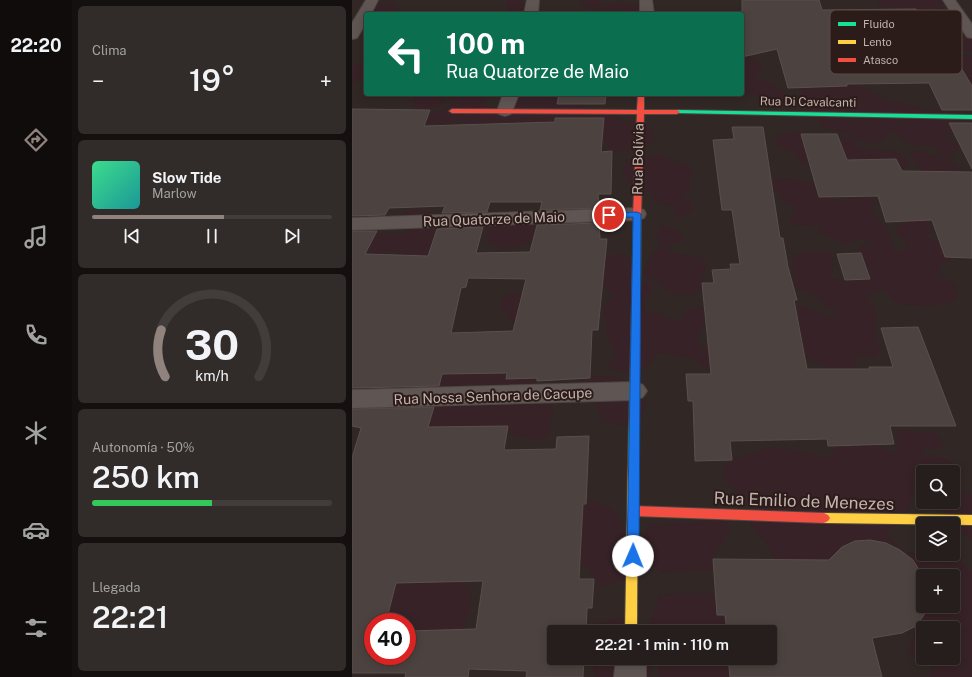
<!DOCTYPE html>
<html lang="es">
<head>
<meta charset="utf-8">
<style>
	:root { --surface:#251e1c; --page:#312b29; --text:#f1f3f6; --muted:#a3a2a3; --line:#423c3b; --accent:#90827d }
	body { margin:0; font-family:"Public Sans",sans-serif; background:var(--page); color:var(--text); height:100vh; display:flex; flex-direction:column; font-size:15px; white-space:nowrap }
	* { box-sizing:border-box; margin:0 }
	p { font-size:13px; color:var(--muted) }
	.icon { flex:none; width:22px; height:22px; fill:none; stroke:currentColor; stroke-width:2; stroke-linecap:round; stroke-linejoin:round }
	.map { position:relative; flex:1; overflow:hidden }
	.sheet { display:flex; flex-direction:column; gap:6px; padding:6px; background:#14100f; width:280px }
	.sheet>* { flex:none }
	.top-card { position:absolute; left:12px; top:12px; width:380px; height:84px; border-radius:4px; box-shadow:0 2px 10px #0003,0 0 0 1px var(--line); background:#0b6e4f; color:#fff; overflow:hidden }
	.tools { position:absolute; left:564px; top:465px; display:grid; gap:8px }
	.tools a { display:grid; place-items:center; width:44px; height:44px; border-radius:4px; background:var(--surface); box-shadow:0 2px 10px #0003,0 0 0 1px var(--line); font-size:20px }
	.speed { position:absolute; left:12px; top:613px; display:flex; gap:8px; font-size:20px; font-weight:700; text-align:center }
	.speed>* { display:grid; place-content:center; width:52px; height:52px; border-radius:50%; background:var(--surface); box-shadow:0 2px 10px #0003,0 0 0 1px var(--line); line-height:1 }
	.speed .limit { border:6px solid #d22; background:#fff; color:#111 }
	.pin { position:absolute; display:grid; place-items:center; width:34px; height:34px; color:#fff; margin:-17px; border:2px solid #fff; border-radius:50%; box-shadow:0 1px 4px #0007 }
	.me { position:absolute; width:44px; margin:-22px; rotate:1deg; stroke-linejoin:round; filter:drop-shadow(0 0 3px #0008) }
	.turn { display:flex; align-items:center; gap:14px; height:84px; padding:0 16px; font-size:18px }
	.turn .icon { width:52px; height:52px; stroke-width:2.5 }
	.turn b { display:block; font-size:28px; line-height:34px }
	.big { font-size:30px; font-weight:600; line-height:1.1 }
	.sheet .card { flex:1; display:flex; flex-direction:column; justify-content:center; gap:6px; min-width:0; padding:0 14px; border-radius:6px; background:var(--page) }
	.sheet .dial { align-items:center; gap:0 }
	.dial svg { height:104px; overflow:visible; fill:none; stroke:var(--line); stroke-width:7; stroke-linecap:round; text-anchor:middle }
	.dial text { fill:var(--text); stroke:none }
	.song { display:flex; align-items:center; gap:12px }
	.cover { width:48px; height:48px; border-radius:6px; background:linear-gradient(135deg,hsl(150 70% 55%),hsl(180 70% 35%)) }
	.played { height:4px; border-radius:2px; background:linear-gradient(90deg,var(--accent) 55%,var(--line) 55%) }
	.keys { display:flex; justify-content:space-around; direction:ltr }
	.heat { display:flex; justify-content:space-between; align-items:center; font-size:22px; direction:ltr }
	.charge { height:6px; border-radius:3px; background:linear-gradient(90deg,#34c759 50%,var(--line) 0) }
	.trip { position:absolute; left:195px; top:625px; width:230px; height:40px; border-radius:4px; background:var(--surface); box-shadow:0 2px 10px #0003,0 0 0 1px var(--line); font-weight:600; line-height:40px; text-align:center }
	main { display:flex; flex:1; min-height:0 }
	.menu { display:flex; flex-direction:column; width:72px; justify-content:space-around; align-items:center; background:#0f0c0b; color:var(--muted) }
	.menu .icon { width:28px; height:28px }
	.menu .selected { color:var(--accent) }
	.menu b { font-size:18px; color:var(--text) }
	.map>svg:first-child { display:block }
</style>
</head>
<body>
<main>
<nav class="menu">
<b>22:20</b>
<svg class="icon selected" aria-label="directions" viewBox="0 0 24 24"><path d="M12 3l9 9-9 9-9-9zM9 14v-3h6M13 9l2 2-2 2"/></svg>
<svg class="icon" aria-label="music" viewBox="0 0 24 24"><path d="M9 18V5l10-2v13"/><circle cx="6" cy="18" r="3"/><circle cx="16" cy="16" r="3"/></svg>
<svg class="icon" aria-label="phone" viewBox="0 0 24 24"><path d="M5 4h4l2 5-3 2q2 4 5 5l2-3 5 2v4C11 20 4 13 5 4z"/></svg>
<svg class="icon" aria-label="climate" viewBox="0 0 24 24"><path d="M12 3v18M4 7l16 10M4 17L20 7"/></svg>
<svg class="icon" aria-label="car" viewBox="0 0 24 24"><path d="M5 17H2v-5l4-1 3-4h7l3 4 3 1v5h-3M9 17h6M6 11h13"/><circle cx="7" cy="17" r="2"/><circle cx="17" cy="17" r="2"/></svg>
<svg class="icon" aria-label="filters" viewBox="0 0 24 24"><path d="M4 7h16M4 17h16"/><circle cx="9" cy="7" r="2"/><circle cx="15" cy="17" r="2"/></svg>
</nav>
<section class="sheet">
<div class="card"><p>Clima</p>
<div class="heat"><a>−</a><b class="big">19°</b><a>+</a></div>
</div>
<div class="card">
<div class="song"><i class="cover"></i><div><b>Slow Tide</b><p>Marlow</p></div></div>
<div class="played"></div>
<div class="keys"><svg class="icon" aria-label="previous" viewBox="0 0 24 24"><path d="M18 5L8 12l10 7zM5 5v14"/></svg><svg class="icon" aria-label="pause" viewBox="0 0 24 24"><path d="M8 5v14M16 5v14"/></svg><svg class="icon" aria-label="next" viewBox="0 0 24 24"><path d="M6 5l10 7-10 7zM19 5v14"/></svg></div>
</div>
<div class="card dial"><svg viewBox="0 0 100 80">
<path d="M14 69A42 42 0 1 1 86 69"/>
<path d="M14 69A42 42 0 0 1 11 33" stroke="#90827d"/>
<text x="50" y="56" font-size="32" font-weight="700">30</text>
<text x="50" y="72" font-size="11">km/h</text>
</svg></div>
<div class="card"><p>Autonomía · 50%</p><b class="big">250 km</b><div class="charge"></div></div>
<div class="card"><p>Llegada</p><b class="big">22:21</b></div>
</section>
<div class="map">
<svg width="620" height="677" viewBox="0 0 620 677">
	<rect width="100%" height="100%" fill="#312825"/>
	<g fill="#362227" fill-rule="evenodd">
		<polygon points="153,0 169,0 175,8 175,14 153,13 156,9"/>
		<polygon points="231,0 250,0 248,3 258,4 270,2 288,6 292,14 278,14 267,10 234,8 229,1"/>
		<polygon points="528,0 591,0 592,2 587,3 592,9 589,10 582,9 582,15 592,21 585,28 573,29 567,19 574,15 571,12 542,9 524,5"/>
		<polygon points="40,2 46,3 44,6 47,11 43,14 21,14 16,10 20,3"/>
		<path d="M599,34h12l9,4v13c-12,2 -19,-4 -25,-13z"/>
		<polygon points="576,38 586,39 595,52 620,56 620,93 593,74"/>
		<path d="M390,54c9,2 19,8 20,17l-3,4 -8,2 23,6 21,19 -4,3h-11l-17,-3 -4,-5 -16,-4z"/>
		<polygon points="14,59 14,74 3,83 0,82 0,65 6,65"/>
		<polygon points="495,84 512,88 535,100 547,101 575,110 598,110 620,119 620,128 592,136 608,145 600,157 594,157 610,170 620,171 620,233 570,173 557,154 569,149 577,155 590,156 586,149 577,145 561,147 540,131 527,144 519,143 505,139 498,134 470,128 464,116 454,108 449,100 445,98 449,94 449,85"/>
		<path d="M78,94l11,2 6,5c-8,9 -23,11 -34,5v-6l6,-5z"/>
		<path d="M93,94h35l8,13 10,1 18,-14h41l11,6 14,4 5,6 26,2 10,10c15,-1 30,-1 32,18 -10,12 -28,12 -43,11l-9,-13 -20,-2 -28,-19 -5,13 -61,-3 -6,-3 -9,2 -15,-5 -11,7 -18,-1 -3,-10 8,-5 23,-10 -11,-3z"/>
		<polygon points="441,131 461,136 483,138 498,137 504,141 510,149 533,150 552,154 558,162 552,169 519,164 517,159 504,159 502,165 454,166 446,160 441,153 427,147 423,142 425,136"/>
		<path d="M306,154c7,1 9,5 15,7 8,3 16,1 21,9l-4,6v18l-10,2 13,8v5l-8,7 -10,2v-6l-2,-5 -19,-5 -4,-11c-17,-1 -20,-6 -29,-20l5,-6 -1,-5c11,-4 22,-2 33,-6z"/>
		<path d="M437,178c15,3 25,3 38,10v9l12,3 15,-3 -1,-11h16l6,18 -4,7 18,20 6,19h13l-3,-9 -11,-11 20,-15 12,3 8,12 -9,7 22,7 2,7v10l-10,5 2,10 17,9 -1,15 -29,7 -32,-4 -13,-14 -16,7 10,18v26l5,7 -7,10 -18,-2 -3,13 -10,7 -44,-20c4,-21 -2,-27 -13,-44 17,-10 20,-3 35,3 5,2 11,2 16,3l2,-1 -13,-8 -13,-13 -18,-6c-4,-15 -8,-24 2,-37h30l5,7v19l16,3c4,-10 2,-28 11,-34 3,-3 8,-3 12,-5l-8,-5 -17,8 -30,-12 4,-8 -23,1 -9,-4 3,-10 5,-4c-10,-3 -14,-5 -18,-15l-12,-3v-10z"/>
		<path d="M67,209l12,3 6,12 -2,6h14l-11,23 -34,10 -4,-9 -5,-3 -16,4 -12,-3 -1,-8c2,-2 6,-7 9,-9 9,-5 23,1 33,-2l-13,-9c4,-13 13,-13 24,-15z"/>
		<polygon points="151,211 177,213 178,220 185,227 187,240 169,245 161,249 149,249 134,240 136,231 128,223 139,214"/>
		<path d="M309,225c11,1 19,4 23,15l-3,4h-12l-1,7c12,4 25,4 37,9l2,7 -6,11 2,10 -8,6 -18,1 -10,-5 -10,-9 -14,-3c2,-12 7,-25 18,-32l-6,-9z"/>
		<path d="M267,253l9,2 11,24 15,6 -2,6 -8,12 3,10c17,-2 19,5 34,8l2,-8 16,-7 9,5 -2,12 -8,12 3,12h7l17,28 -20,-5 -11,-11 -38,-7 -5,11 -12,11 -20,-1 -13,-8 10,-10 -9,-19 -2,-21 -3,-10 12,-8c-15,-14 -13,-20 -10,-39z"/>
		<polygon points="160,292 176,294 163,326 150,309 148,300"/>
		<polygon points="117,371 165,373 184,383 195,392 200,400 201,411 197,434 190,441 155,434 143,429 86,432 74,424 68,411 68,392 82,378"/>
		<path d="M236,376c13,0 27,0 39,5 5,2 13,7 16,10 8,12 -1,29 -13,33 -8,3 -20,-1 -28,-2l-7,-23 -29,-9z"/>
		<path d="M546,430l36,2 10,11 -5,8 -17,-4 3,8 15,1 12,7 2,12h-1v-3h-30v6l-5,2 -11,33 -21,20 19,20 18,-3v4h29l17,13 3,7v103h-42l1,-11 -23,-12 8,-28 -76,-66 -60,6 -15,-24 -15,-18 6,-18 -23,-16 -12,-15 2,-8 12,-9 35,-11 41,6 15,5 16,-14 24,-7 30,17 2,-3 -2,-11zM571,576h30v30h-30zM571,628h30v30h-30z"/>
		<polygon points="601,493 616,493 620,495 620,539 609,533 602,519 587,513 587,502 601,502"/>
		<polygon points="237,499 255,505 266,513 274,531 266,548 280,566 273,580 248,587 235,567 212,568 226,501"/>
		<polygon points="375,521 378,531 361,559 362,570 308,573 288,549 296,524"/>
		<path d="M51,577l52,2 14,7c4,18 -2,32 -8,50l-54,2v-16h-19l7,-35z"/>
		<polygon points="334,593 362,594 365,615 385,614 387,632 233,632 240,625 269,617 296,631 307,595"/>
		<polygon points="229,658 301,658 301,660 298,677 244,677 240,663 229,660"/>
		<polygon points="305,658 379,658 377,663 378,677 307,677"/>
	</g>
	<g fill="#4c4340" stroke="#594f4c" fill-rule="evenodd">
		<polygon points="390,0 467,0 470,10 564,9 594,66 608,66 620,86 620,110 590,110 577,83 495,84 495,86 436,88 425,49 390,57"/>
		<polygon points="207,94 254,94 253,104 205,104"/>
		<polygon points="0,109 78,110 72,126 203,122 203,118 252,118 249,152 260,151 259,194 246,194 247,208 188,210 190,202 138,202 135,212 90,213 93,206 37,208 33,215 0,216"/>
		<polygon points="597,123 620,123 620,169"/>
		<polygon points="380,127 411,127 428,238 431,238 436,267 445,300 442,300 455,369 518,369 517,367 541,367 529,328 566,327 604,426 538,426 542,444 476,446 475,439 378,441 380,460 343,461 341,401 336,401 334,374 359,374 350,283 362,283 360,270 379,269 378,264 388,264 380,210 370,210 361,140 382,139"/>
		<polygon points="449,134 485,134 495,160 544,159 550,171 620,172 620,258 593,257 580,220 534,222 526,196 467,197"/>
		<path d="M247,223l1,16h7l-9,91h-6l-2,48 -53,3v-3l-31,1 1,-6 -65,1 -3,12 -87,2v-157h25l-12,23 63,2 9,-27 46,-2 -7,26 54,-1 7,-27zM116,278l58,1 -13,52 -62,2 10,-45 5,-1z"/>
		<polygon points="509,253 518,279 493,280 485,254"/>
		<path d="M82,407l-6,20 80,-1 -4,24 52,-1 1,-12 32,-1 -3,68h-3l-4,75h15l-2,29h-5l-1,24h-32v26h30l-1,19h-57l1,-6 -58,-2 -1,8h-63l1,-4h-54v-215l9,-30 -9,-2v-17zM131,581l-7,48 -69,2v25h-34v-34h13l10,-39z"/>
		<polygon points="518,540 534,543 548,550 561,560 571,576 571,606 575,606 572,615 564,626 550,633 520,638 530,677 378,677 376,658 418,658 418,632 375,632 373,615 365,615 361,559 477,560 490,547 503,541"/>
	</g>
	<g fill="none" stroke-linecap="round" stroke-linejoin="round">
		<g stroke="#4e4541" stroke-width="2">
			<g id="street">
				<path d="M14,0h12l-7,14h-5c0,9 -4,16 -9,24l-5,1v-16z"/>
				<polygon points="175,0 187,0 186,14 172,14"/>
				<polygon points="288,0 300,0 302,14 288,14"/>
				<polygon points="591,0 603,0 620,24 620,38 615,37"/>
				<polygon points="151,94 167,94 159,114 153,116 147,114 145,111"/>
				<polygon points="285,208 292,210 294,214 292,218 285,220 0,230 0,218"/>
				<polygon points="283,382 291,385 295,391 291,397 283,400 0,408 0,390"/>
				<polygon points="264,658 294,658 294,677 262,677"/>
			</g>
		</g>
		<g stroke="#4e4541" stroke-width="2">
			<g id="fast">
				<polygon points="325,110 620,115 620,119 323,113 322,112"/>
				<polygon points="282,214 285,214 289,216 286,464 285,467 281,468 277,467 276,464"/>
			</g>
		</g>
		<g stroke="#4e4541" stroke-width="2">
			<g id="slow">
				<polygon points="281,460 285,461 286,464 285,632 273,632 276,464 277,461"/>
				<polygon points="472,513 620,515 620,525 472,523 468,521 466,518 468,515"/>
			</g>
		</g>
		<g stroke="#4e4541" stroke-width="2">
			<g id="jam">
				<polygon points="286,94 292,94 292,110 325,110 328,112 325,114 292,114 289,216 285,218 281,216 285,114 100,113 97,111 100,109 285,110"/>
				<polygon points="282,506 472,513 476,515 478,518 476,521 472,523 282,516 278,514 277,511 278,508"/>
			</g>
		</g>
		<use href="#street" fill="#5f5654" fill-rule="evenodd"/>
		<use href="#fast" fill="#16e098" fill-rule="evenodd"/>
		<use href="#slow" fill="#ffcf43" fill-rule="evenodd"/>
		<use href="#jam" fill="#f24e42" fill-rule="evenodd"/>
	</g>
	<polygon fill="#1a73e8" stroke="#114b97" points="285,212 289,214 287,556 285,560 281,561 277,560 275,556 281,217 257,218 253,215 257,213"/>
	<g text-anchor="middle" stroke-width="4" stroke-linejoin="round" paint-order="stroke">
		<g font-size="12" fill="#c3b2ad" stroke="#2b1c19">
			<text transform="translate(456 102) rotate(1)" y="4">Rua Di Cavalcanti</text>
		</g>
		<g font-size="14" fill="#c3b2ad" stroke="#2b1c19">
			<text transform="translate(286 159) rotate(-89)" y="5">Rua Bolívia</text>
			<text transform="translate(142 219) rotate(-2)" y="5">Rua Quatorze de Maio</text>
			<text transform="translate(141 396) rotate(-2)" y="5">Rua Nossa Senhora de Cacupe</text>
		</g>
		<g font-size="17" fill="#c3b2ad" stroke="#2b1c19">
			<text transform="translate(452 501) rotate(2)" y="6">Rua Emilio de Menezes</text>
		</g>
	</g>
	<rect x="478" y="10" width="132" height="64" rx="6" fill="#2b1c19" stroke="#594945" stroke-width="1"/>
	<rect x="486" y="22" width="18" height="4" fill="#16e098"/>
	<rect x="486" y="40" width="18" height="4" fill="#ffcf43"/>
	<rect x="486" y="58" width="18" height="4" fill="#f24e42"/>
	<g font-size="11" fill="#c3b2ad">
		<text x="511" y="28">Fluido</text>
		<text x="511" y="46">Lento</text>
		<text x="511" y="64">Atasco</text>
	</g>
</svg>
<div class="tools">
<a><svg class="icon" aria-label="search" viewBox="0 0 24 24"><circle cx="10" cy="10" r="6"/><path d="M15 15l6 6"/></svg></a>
<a><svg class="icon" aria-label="layers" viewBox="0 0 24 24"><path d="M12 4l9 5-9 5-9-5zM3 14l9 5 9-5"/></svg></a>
<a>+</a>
<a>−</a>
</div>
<div class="speed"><div class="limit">40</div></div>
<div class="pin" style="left:257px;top:215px;background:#d93025"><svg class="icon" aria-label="arrive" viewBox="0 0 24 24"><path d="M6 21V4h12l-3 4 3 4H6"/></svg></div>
<svg class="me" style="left:281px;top:556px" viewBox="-20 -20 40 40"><circle r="19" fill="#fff"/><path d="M0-13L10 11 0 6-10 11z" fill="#1a73e8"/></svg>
<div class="trip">22:21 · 1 min · 110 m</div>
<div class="top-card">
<div class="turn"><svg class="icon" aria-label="left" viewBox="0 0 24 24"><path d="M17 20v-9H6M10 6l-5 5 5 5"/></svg><div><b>100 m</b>Rua Quatorze de Maio</div></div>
</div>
</div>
</main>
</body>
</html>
